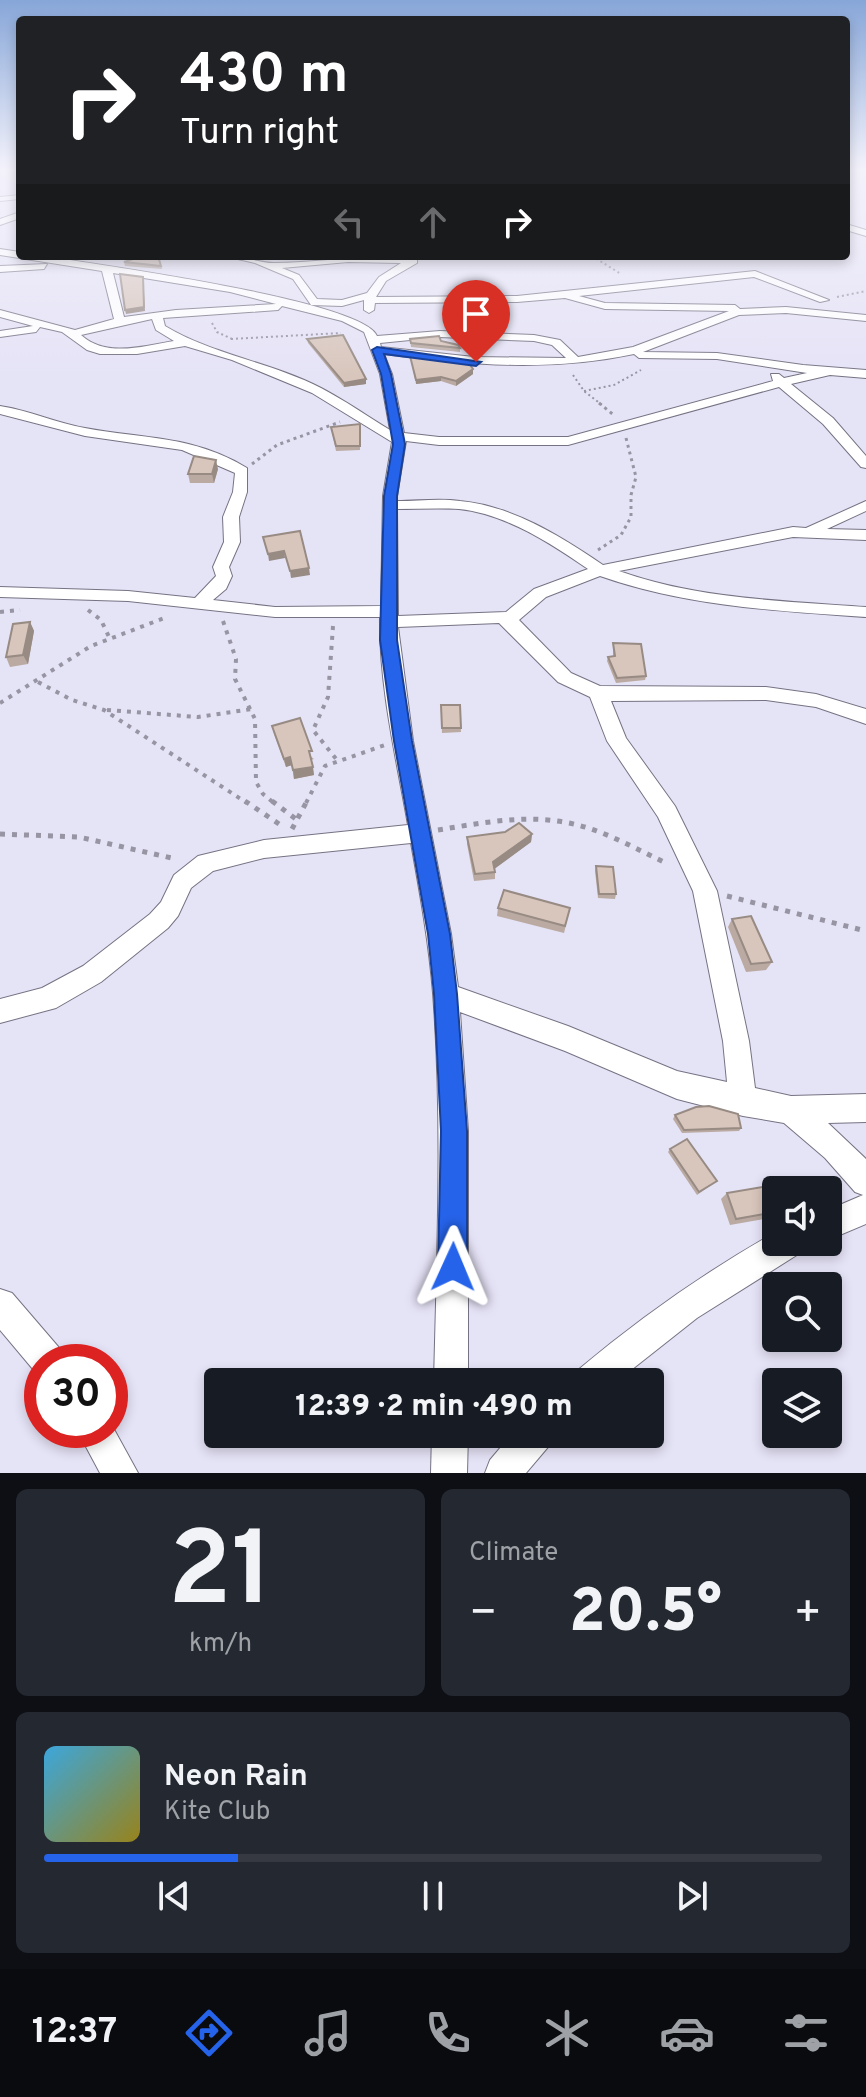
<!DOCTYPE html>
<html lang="en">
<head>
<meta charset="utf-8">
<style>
	:root { --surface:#171b24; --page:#242831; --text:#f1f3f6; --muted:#9ea1a6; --line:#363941; --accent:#2563eb }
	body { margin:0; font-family:Overpass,sans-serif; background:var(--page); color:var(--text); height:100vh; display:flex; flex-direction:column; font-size:30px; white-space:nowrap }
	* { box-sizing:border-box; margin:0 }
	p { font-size:26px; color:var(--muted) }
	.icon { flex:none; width:44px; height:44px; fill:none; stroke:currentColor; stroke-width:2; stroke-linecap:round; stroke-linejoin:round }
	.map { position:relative; height:1473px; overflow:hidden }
	.side { display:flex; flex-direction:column; gap:16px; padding:16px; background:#0d0f14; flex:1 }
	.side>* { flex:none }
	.hud { position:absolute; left:16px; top:16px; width:834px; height:244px; border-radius:8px; box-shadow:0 4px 12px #0003; background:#202124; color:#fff; overflow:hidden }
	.tools { position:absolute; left:762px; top:1176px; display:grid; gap:16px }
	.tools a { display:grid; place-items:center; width:80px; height:80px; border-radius:8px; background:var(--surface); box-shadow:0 4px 12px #0003; font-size:40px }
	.speed { position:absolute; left:24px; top:1344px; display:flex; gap:16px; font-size:40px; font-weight:700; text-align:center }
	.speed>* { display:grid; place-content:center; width:104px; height:104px; border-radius:50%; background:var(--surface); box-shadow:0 4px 12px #0003; line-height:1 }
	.speed .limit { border:12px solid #d22; background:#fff; color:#111 }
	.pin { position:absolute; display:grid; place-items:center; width:68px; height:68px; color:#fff; margin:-82px -34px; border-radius:50% 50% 50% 0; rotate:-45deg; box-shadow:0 0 8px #0007 }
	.pin .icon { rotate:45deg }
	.me { position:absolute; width:88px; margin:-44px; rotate:1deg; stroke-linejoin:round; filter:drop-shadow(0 0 6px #0008) }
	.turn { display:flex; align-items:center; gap:28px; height:168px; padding:0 32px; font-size:36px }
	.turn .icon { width:104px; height:104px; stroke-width:2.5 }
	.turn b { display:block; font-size:56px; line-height:68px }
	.lanes { display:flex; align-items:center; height:76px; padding:0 32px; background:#0003; justify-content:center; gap:40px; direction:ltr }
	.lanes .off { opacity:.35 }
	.big { font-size:60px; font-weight:800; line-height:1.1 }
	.side .card { flex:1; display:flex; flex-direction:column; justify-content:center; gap:12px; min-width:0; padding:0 28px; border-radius:12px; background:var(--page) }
	.side .dial { align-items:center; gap:0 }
	.dial b { font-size:104px; line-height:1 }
	.song { display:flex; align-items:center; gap:24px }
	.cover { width:96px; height:96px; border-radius:12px; background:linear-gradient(135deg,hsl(200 70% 55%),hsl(50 70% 35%)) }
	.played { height:8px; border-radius:4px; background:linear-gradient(90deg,var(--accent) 25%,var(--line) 25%) }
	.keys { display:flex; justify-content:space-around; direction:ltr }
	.heat { display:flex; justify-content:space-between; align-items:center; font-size:44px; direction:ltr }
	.side .tiles { flex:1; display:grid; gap:16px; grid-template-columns:1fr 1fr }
	.card:last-child { grid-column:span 2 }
	.trip { position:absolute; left:204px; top:1368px; width:460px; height:80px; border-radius:8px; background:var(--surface); box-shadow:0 4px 12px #0003; font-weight:800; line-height:80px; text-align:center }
	.tab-bar { display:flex; height:128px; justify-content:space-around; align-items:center; background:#090b0e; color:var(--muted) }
	.tab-bar .icon { width:56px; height:56px }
	.tab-bar .current { color:var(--accent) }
	.tab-bar b { font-size:36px; color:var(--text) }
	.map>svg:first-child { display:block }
</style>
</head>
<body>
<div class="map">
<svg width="866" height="1473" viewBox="0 0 866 1473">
	<rect width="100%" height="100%" fill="#e5e3f6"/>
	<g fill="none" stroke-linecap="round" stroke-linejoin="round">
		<g stroke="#757383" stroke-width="2">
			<g id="street">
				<polygon points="20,195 20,199 0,201 0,197"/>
				<polygon points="20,212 20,218 0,225 0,219"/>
				<polygon points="846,224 866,230 866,236 846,230"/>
				<path d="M0,249l20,3v4h24c48,8 319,44 333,80l63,-5 94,4 26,5 18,17 55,-10 96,-36 -124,-2 -40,-11 -48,4 -142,1 -1,7 -5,3 -5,-3v-10l-22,6 -31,-1 -18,-26 -38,-16 -30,-7c18,0 35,7 49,7 48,0 95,-11 143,-4v4l-31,18 -10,16 141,-1 238,-25 74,29 -9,2 -66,-25 -175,19 26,7 130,2 5,4 46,-2 80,8v6l-80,-8 -47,2 -96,37 74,1 86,12 63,5v8l-36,-3 -39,9 42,34 33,38v12l-5,-1 -38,-43 -44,-37 -211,58h-129l-33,-4 -9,55v5c21,0 43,-3 63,0 53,5 100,35 143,64l190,-38 13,1 60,-27v10l-39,18 39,1v10l-73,-3 -174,34c78,28 165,30 247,36v10c-89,-6 -181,-11 -266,-41l-54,21 -27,23 52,53 29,13 166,1 50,7 50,15v15l-50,-17 -50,-7 -155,1 15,37 49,68 42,85 32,150 6,47 36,8 75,-2v28l-38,1 38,36v65l-38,16v-30l35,-15 -8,-3 -30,-34 -41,-35 -41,-7 -66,-17 -112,-48 -105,-39 8,119v251h-34c3,-130 9,-259 -1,-389 -4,-50 -13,-100 -22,-150l-147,15 -51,13 -22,17 -13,28 -10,12 -67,54 -45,26 -56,15v-24l42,-11 41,-22 67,-52 11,-12 13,-27 24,-19 66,-16 144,-15c-12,-68 -29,-139 -28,-208h-105l-147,-16 -128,-4v-10l128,4 67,7 21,-22 -3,-9 11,-25 -1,-25 10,-25 2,-19 -53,-23 -97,-14 -85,-22v-8c29,4 56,17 85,22 58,11 108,7 162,40v24l-8,25 1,25 -11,25 3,9 -6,13 -13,11 62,7 106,-1 2,-110 9,-54 -80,-49 -80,-33 -47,-14 -48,8h-37l-13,-4 -25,-18 -22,-5 -4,5 -36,5v-6l33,-5 -33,-9v-7l75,20 39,-11 -12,-48 -102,-16zM348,262l53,1 -22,14 -12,16 -25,7 -25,-1 -18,-24 -17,-7zM113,273l117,19 46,12 -100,6 -52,7zM282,306l60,15 22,11 16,42 10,56c-23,-14 -46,-30 -69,-42 -50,-26 -108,-33 -156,-62l-2,-8 115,-8zM152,319l4,11 18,11c-30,5 -68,17 -93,-6zM440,337l94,4 18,4 14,13 -92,-1 -93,-10 -1,-4zM384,354c84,11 166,18 250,0l5,4 78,1 90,14 -23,5 -5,-4h-8l2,7 -205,56h-129l-35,-4 -12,-59zM397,509c21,0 42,-1 62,0 47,5 91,34 129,60l-54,20 -28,23 -108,4zM499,623l59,59 32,15 17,44 51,76 35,74 30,150 4,41 -50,-11 -109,-45 -110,-39 -7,-53 -38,-193 -15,-114z"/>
				<polygon points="47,264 44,269 0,272 0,266"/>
				<path d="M776,1232v10h29l-5,11 -103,65 -81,64h-43l5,-12c62,-52 127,-98 198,-138z"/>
				<polygon points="0,1289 12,1293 61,1350 66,1362 42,1362 42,1376 37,1374 0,1330"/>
				<polygon points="110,1422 138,1473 100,1473 77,1430 110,1430"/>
				<polygon points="432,1434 468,1434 467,1473 431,1473"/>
				<polygon points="512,1434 553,1434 548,1447 526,1473 485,1473 490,1460"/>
			</g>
		</g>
		<g stroke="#9795a3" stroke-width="2" stroke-dasharray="2 3" stroke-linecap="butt">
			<polyline points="592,256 621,274"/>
			<polyline points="837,297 866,291"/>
			<polyline points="212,323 217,332 232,339"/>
			<polyline points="231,339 341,333"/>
			<polyline points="573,375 584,391 602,405"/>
			<polyline points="584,391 614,385 641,370"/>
		</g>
		<g stroke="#9795a3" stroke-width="3" stroke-dasharray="3 4" stroke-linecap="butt">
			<polyline points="599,403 615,416"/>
			<polyline points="252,464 277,445 340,422"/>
			<polyline points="598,550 621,535 631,517 631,495 636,477 626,438"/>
		</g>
		<g stroke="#9795a3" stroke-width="4" stroke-dasharray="4 6" stroke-linecap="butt">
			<polyline points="88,610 101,620 110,639"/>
			<polyline points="0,612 20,610"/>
			<polyline points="223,621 236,659 235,679 255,719 256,782 263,794 274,803"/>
			<polyline points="333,626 328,697 313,730 337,760"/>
			<polyline points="38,682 72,700 104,710 247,803"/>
			<polyline points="0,703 91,646 167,617"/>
			<polyline points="107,710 198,717 252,709"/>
			<polyline points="306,803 325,766 385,745"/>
		</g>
		<g stroke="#9795a3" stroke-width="5" stroke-dasharray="5 7" stroke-linecap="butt">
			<polyline points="245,801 282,826"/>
			<polyline points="272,801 296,819"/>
			<polyline points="292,829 307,801"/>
			<path d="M438,830c43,-7 88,-16 131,-7 35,7 67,26 99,41"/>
			<polyline points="0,834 79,837 176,859"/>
			<polyline points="727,896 866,931"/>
		</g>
		<use href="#street" fill="#fff" fill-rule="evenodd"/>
	</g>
	<g fill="#baaaa2">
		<polygon points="158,256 162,269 125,266 124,262"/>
		<polygon points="307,339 366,379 366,384 344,387 308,343"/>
		<polygon points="410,339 441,341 460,348 460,352 411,347"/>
		<polygon points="410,356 473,369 473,374 456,386 441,381 416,384"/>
		<polygon points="360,424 360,450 336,451 331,427"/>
		<polygon points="218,469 214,483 190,483 188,474"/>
		<polygon points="30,622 34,631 28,664 10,667 6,657"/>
		<polygon points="613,643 646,676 645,680 616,683 607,661 608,657 613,656"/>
		<polygon points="441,705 460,705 461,732 442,733"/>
		<polygon points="272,726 314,759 311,760 314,775 294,779 292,765 286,767 274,734"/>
		<polygon points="532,834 531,842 495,868 495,879 474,881 467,844 467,837"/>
		<polygon points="596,866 616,894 615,899 598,898 595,871"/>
		<polygon points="498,908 570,908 564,933 497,916"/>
		<polygon points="732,919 772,962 766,970 746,972 728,927"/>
		<polygon points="675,1115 741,1128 739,1131 682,1133 673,1119"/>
		<polygon points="670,1149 717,1181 697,1195 668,1152"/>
		<polygon points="776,1190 776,1217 730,1225 721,1199 727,1193"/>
	</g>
	<g fill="#978b84">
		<polygon points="143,277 145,311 126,314 125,310"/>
		<polygon points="473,369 473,374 456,386 456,381"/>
		<polygon points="441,377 441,381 416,384 416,380"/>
		<polygon points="366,379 366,384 344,387 344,383"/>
		<polygon points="216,460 218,469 214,483 212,474"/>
		<polygon points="284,551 285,558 269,561 268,554"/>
		<polygon points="309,568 310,575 291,578 290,571"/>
		<polygon points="30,622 34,631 28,664 23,655"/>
		<polygon points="290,757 292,765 286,767 284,759"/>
		<polygon points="313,767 314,775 294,779 293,770"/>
		<polygon points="532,834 531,842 493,870 493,862"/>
	</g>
	<g fill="#d8c6bc" stroke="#978b84" stroke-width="2">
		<polygon points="142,256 158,256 161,266 124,262"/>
		<polygon points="120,274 143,277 144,307 125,310"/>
		<polygon points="343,335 366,379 344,383 307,339"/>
		<polygon points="439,336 441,341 458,345 460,348 411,343 410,339"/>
		<polygon points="410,356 468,362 473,369 456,381 441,377 416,380"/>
		<polygon points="360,424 360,446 336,446 331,427"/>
		<polygon points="194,456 216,460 212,474 188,474"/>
		<polygon points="300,531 309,568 290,571 284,551 268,554 263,537"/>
		<polygon points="30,622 23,655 6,657 13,624"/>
		<polygon points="613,643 641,644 646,676 617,678 608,657 615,656"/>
		<polygon points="441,705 460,705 461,728 442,728"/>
		<polygon points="300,718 312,751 309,751 313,767 293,770 290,757 284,759 272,726"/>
		<polygon points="519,823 532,834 493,862 495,872 475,874 467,837 505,832"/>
		<polygon points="596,866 613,867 616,894 599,894"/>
		<polygon points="504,890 570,908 565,926 498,908"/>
		<polygon points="751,916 772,962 751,964 732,919"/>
		<polygon points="709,1106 738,1114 741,1128 684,1130 675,1115 696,1107"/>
		<polygon points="687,1139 717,1181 699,1192 670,1149"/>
		<polygon points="775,1185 777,1190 776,1190 776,1212 736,1219 727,1193"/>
	</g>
	<linearGradient id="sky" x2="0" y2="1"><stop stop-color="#87a6d8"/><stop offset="0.45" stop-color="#f3f2fb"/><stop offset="1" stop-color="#f3f2fb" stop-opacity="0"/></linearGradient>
	<rect width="866" height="376" fill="url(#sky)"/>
	<polygon fill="#2563eb" stroke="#184099" stroke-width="2" points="377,347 481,362 476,366 384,354 391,374 405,444 397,496 397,640 412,741 450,934 457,994 467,1131 467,1267 463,1278 453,1282 442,1278 438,1267 441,1131 434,994 428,934 394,741 380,640 384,496 393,444 381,374 372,350"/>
</svg>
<div class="tools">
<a><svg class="icon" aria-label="sound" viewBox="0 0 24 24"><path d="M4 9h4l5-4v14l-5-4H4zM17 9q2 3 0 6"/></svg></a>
<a><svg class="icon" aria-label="search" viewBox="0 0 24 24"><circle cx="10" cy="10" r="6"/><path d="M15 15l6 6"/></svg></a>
<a><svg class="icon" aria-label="layers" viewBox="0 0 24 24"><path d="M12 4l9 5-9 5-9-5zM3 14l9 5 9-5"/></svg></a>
</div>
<div class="speed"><div class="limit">30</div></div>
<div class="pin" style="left:476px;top:362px;background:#d93025"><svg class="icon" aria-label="arrive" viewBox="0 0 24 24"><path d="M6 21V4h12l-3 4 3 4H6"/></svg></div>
<svg class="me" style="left:453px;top:1267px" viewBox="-20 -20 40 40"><path d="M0-17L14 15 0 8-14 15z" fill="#2563eb" stroke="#fff" stroke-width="4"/></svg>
<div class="trip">12:39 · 2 min · 490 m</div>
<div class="hud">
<div class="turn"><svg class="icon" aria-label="right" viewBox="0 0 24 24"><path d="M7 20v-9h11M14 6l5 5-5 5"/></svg><div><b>430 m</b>Turn right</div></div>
<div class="lanes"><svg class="icon off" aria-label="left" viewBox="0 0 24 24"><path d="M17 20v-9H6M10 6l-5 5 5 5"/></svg><svg class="icon off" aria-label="ahead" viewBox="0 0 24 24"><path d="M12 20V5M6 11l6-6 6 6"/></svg><svg class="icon" aria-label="right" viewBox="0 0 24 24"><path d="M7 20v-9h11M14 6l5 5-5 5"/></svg></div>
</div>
</div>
<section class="side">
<div class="tiles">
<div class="card dial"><b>21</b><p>km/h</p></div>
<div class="card"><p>Climate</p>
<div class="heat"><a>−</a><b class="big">20.5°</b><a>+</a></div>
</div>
<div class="card">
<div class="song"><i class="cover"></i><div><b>Neon Rain</b><p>Kite Club</p></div></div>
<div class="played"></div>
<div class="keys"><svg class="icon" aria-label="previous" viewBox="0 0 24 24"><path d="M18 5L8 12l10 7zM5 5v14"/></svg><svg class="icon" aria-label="pause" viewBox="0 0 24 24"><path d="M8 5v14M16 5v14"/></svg><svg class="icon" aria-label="next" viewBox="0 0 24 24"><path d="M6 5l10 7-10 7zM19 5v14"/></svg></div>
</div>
</div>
</section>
<nav class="tab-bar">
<b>12:37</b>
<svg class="icon current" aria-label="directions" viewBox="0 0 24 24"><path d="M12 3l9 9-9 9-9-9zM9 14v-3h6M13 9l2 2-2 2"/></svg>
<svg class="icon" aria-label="music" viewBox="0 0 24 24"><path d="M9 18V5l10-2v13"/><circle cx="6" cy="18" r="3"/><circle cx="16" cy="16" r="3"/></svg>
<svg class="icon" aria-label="phone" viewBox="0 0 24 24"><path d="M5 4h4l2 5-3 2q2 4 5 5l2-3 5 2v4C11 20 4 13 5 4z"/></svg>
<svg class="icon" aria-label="climate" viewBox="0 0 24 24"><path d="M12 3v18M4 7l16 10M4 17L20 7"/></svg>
<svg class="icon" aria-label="car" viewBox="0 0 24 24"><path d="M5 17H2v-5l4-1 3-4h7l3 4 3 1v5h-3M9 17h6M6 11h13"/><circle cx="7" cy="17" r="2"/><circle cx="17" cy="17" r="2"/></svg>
<svg class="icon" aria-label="filters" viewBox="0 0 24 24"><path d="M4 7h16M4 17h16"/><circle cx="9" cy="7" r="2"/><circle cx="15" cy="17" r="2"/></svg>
</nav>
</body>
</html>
